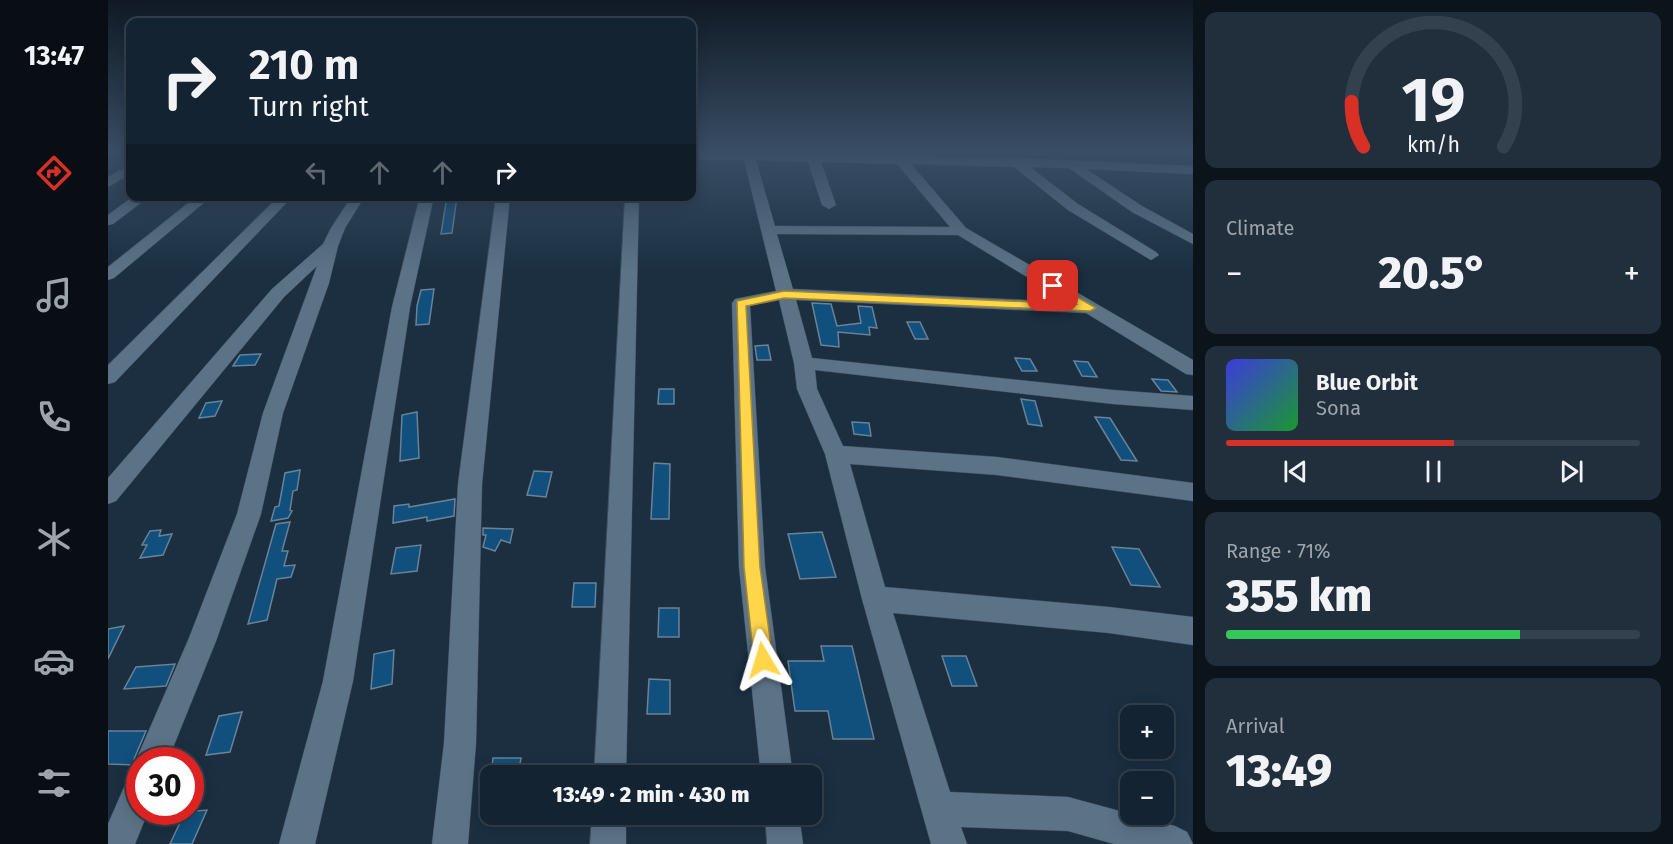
<!DOCTYPE html>
<html lang="en">
<head>
<meta charset="utf-8">
<style>
	:root { --surface:#142331; --page:#212f3d; --text:#f1f3f6; --muted:#9da4ab; --line:#33404d; --accent:#d93025 }
	body { margin:0; font-family:"Fira Sans",sans-serif; background:var(--page); color:var(--text); height:100vh; display:flex; flex-direction:column; font-size:22px; white-space:nowrap }
	* { box-sizing:border-box; margin:0 }
	p { font-size:20px; color:var(--muted) }
	.icon { flex:none; width:33px; height:33px; fill:none; stroke:currentColor; stroke-width:2; stroke-linecap:round; stroke-linejoin:round }
	.map { position:relative; flex:1; overflow:hidden }
	.drawer { display:flex; flex-direction:column; gap:12px; padding:12px; background:#0b131b; width:480px }
	.drawer>* { flex:none }
	.guide { position:absolute; left:18px; top:18px; width:570px; height:183px; border-radius:12px; box-shadow:0 3px 15px #0003,0 0 0 2px var(--line); background:#142331; color:var(--text); overflow:hidden }
	.controls { position:absolute; left:1012px; top:705px; display:grid; gap:12px }
	.controls a { display:grid; place-items:center; width:54px; height:54px; border-radius:12px; background:var(--surface); box-shadow:0 3px 15px #0003,0 0 0 2px var(--line); font-size:30px }
	.speed { position:absolute; left:18px; top:747px; display:flex; gap:12px; font-size:30px; font-weight:700; text-align:center }
	.speed>* { display:grid; place-content:center; width:78px; height:78px; border-radius:50%; background:var(--surface); box-shadow:0 3px 15px #0003,0 0 0 2px var(--line); line-height:1 }
	.speed .limit { border:9px solid #d22; background:#fff; color:#111 }
	.pin { position:absolute; display:grid; place-items:center; width:51px; height:51px; color:#fff; margin:-26px; border-radius:12px; box-shadow:0 3px 9px #0006 }
	.me { position:absolute; width:66px; margin:-33px; rotate:353deg; stroke-linejoin:round; filter:drop-shadow(0 0 4px #0008) }
	.turn { display:flex; align-items:center; gap:21px; height:126px; padding:0 24px; font-size:27px }
	.turn .icon { width:78px; height:78px; stroke-width:2.5 }
	.turn b { display:block; font-size:42px; line-height:51px }
	.lanes { display:flex; align-items:center; height:57px; padding:0 24px; background:#0003; justify-content:center; gap:30px; direction:ltr }
	.lanes .off { opacity:.35 }
	.big { font-size:45px; font-weight:800; line-height:1.1 }
	.drawer .card { flex:1; display:flex; flex-direction:column; justify-content:center; gap:9px; min-width:0; padding:0 21px; border-radius:12px; background:var(--page) }
	.drawer .dial { align-items:center; gap:0 }
	.dial svg { height:156px; overflow:visible; fill:none; stroke:var(--line); stroke-width:7; stroke-linecap:round; text-anchor:middle }
	.dial text { fill:var(--text); stroke:none }
	.song { display:flex; align-items:center; gap:18px }
	.cover { width:72px; height:72px; border-radius:9px; background:linear-gradient(135deg,hsl(240 70% 55%),hsl(130 70% 35%)) }
	.played { height:6px; border-radius:3px; background:linear-gradient(90deg,var(--accent) 55%,var(--line) 55%) }
	.keys { display:flex; justify-content:space-around; direction:ltr }
	.heat { display:flex; justify-content:space-between; align-items:center; font-size:33px; direction:ltr }
	.charge { height:9px; border-radius:4px; background:linear-gradient(90deg,#34c759 71%,var(--line) 0) }
	.trip { position:absolute; left:372px; top:765px; width:342px; height:60px; border-radius:12px; background:var(--surface); box-shadow:0 3px 15px #0003,0 0 0 2px var(--line); font-weight:800; line-height:60px; text-align:center }
	main { display:flex; flex:1; min-height:0 }
	.tabs { display:flex; flex-direction:column; width:108px; justify-content:space-around; align-items:center; background:#080e14; color:var(--muted) }
	.tabs .icon { width:42px; height:42px }
	.tabs .selected { color:var(--accent) }
	.tabs b { font-size:27px; color:var(--text) }
	.map>svg:first-child { display:block }
</style>
</head>
<body>
<main>
<nav class="tabs">
<b>13:47</b>
<svg class="icon selected" aria-label="directions" viewBox="0 0 24 24"><path d="M12 3l9 9-9 9-9-9zM9 14v-3h6M13 9l2 2-2 2"/></svg>
<svg class="icon" aria-label="music" viewBox="0 0 24 24"><path d="M9 18V5l10-2v13"/><circle cx="6" cy="18" r="3"/><circle cx="16" cy="16" r="3"/></svg>
<svg class="icon" aria-label="phone" viewBox="0 0 24 24"><path d="M5 4h4l2 5-3 2q2 4 5 5l2-3 5 2v4C11 20 4 13 5 4z"/></svg>
<svg class="icon" aria-label="climate" viewBox="0 0 24 24"><path d="M12 3v18M4 7l16 10M4 17L20 7"/></svg>
<svg class="icon" aria-label="car" viewBox="0 0 24 24"><path d="M5 17H2v-5l4-1 3-4h7l3 4 3 1v5h-3M9 17h6M6 11h13"/><circle cx="7" cy="17" r="2"/><circle cx="17" cy="17" r="2"/></svg>
<svg class="icon" aria-label="filters" viewBox="0 0 24 24"><path d="M4 7h16M4 17h16"/><circle cx="9" cy="7" r="2"/><circle cx="15" cy="17" r="2"/></svg>
</nav>
<div class="map">
<svg width="1085" height="844" viewBox="0 0 1085 844">
	<rect width="100%" height="100%" fill="#1b2f41"/>
	<g fill="#114f7c" stroke="#6a8296" stroke-width="1.5">
		<polygon points="339,196 349,197 344,233 333,234"/>
		<polygon points="326,289 321,324 308,325 309,306 313,290"/>
		<polygon points="704,303 723,304 729,326 753,323 750,306 764,307 769,328 761,327 762,335 730,332 731,347 713,345"/>
		<polygon points="799,322 812,322 820,339 807,339"/>
		<polygon points="660,345 663,360 649,360 647,346"/>
		<polygon points="153,354 147,365 125,366 132,355"/>
		<polygon points="907,358 922,359 929,371 914,371"/>
		<polygon points="966,361 980,362 989,377 974,376"/>
		<polygon points="1044,379 1060,380 1069,392 1053,391"/>
		<polygon points="551,389 566,389 566,404 550,404"/>
		<polygon points="913,399 927,401 934,426 920,424"/>
		<polygon points="114,401 107,416 91,418 98,403"/>
		<polygon points="309,412 311,458 292,461 294,415"/>
		<polygon points="987,417 1002,418 1029,461 1013,460"/>
		<polygon points="744,422 761,423 763,436 746,434"/>
		<polygon points="546,463 562,464 561,519 543,519"/>
		<polygon points="192,470 189,490 185,491 182,510 184,511 180,518 163,521 167,507 171,506 177,473"/>
		<polygon points="426,471 444,472 438,497 419,495"/>
		<polygon points="347,499 346,516 319,521 319,517 285,523 286,506 301,504 301,507"/>
		<polygon points="182,522 174,551 180,551 176,566 187,565 183,577 169,579 159,620 140,624 168,524"/>
		<polygon points="375,528 405,529 402,543 393,540 387,551 375,547 378,535 375,535"/>
		<polygon points="53,530 51,536 64,534 55,555 32,558 39,545 34,545 42,531"/>
		<polygon points="714,532 728,577 692,579 680,534"/>
		<polygon points="313,545 309,571 283,574 288,548"/>
		<polygon points="1004,547 1031,549 1052,587 1023,585"/>
		<polygon points="466,583 488,583 487,607 464,607"/>
		<polygon points="551,608 571,608 571,637 550,637"/>
		<polygon points="16,626 0,659 0,629"/>
		<polygon points="713,646 744,646 766,739 725,739 720,711 687,711 680,661 716,661"/>
		<polygon points="286,650 284,684 263,689 266,654"/>
		<polygon points="834,656 858,656 869,686 844,686"/>
		<polygon points="67,664 58,686 16,689 28,667"/>
		<polygon points="541,679 562,680 562,714 539,714"/>
		<polygon points="134,712 122,752 98,755 111,716"/>
		<polygon points="0,731 38,731 26,759 28,765 0,764"/>
		<polygon points="385,758 413,758 410,776 383,776"/>
		<polygon points="99,810 84,844 62,844 77,812"/>
	</g>
	<g fill="none" stroke-linecap="round" stroke-linejoin="round">
		<g stroke="#3c4d5c" stroke-width="1">
			<g id="minor">
				<polygon points="0,153 8,153 0,158"/>
				<path d="M584,153l324,5 177,8v8l-107,-5 56,37 51,28v10l-61,-32 -63,-44 -39,-1 48,37 78,48 3,3 -8,5 -83,-50 -54,-43 -103,-3 55,64 227,132v15l-7,-1 -100,-61 -290,-13 16,58 301,32 80,6v14l-80,-6 -298,-34 2,19 26,57 154,11 196,26v18l-196,-26 -147,-11 35,123 224,20 84,10v28l-84,-12 -216,-20 57,179 118,5 107,29 12,6 6,12h-79l-46,-13 -107,-4 6,17h-36l-69,-245 -37,-145 -28,-65 -3,-26 -15,-63 -29,6 15,261 28,209h-32l-22,-209 -7,-264 3,-4 41,-8 -32,-131 -52,-1zM648,160l52,2 14,43 7,4 7,-4 -15,-43 76,2 53,63 -175,-1zM669,234l181,1 110,67 -275,-13z"/>
				<polygon points="22,165 22,174 0,187 0,177"/>
				<polygon points="26,196 42,196 5,224 0,225 0,215"/>
				<polygon points="89,196 104,196 6,278 0,280 0,267"/>
				<polygon points="171,196 185,196 7,382 0,384 0,365"/>
				<polygon points="244,196 257,196 237,228 230,246 221,283 175,413 153,514 108,641 60,760 32,760 32,769 28,760 81,638 129,514 155,413 209,266 176,297 8,501 0,504 0,478 164,289 215,244 223,228"/>
				<polygon points="312,196 326,196 302,307 245,681 207,844 171,844 215,681 284,307"/>
				<polygon points="388,196 402,196 374,484 368,743 360,844 324,844 336,743 350,484"/>
				<polygon points="517,196 531,196 518,776 486,776"/>
				<polygon points="32,774 32,812 40,812 27,844 0,844 0,824 20,778"/>
				<polygon points="484,814 518,814 518,844 482,844"/>
				<polygon points="657,814 691,814 695,844 659,844"/>
			</g>
		</g>
		<use href="#minor" fill="#5c7387" fill-rule="evenodd"/>
	</g>
	<linearGradient id="sky" x2="0" y2="1"><stop stop-color="#0f1a24"/><stop offset="0.56" stop-color="#394d65"/><stop offset="1" stop-color="#394d65" stop-opacity="0"/></linearGradient>
	<rect width="1085" height="271" fill="url(#sky)"/>
	<polygon fill="#ffd54a" stroke="#a68a30" stroke-width="1.5" points="945,283 988,308 982,311 676,298 638,306 652,567 665,660 662,666 655,669 649,666 646,660 636,567 629,301 676,291 968,304 942,288 940,286"/>
</svg>
<div class="controls">
<a>+</a>
<a>−</a>
</div>
<div class="speed"><div class="limit">30</div></div>
<div class="pin" style="left:945px;top:286px;background:#d93025"><svg class="icon" aria-label="arrive" viewBox="0 0 24 24"><path d="M6 21V4h12l-3 4 3 4H6"/></svg></div>
<svg class="me" style="left:655px;top:660px" viewBox="-20 -20 40 40"><path d="M0-17L14 15 0 8-14 15z" fill="#ffd54a" stroke="#fff" stroke-width="4"/></svg>
<div class="trip">13:49 · 2 min · 430 m</div>
<div class="guide">
<div class="turn"><svg class="icon" aria-label="right" viewBox="0 0 24 24"><path d="M7 20v-9h11M14 6l5 5-5 5"/></svg><div><b>210 m</b>Turn right</div></div>
<div class="lanes"><svg class="icon off" aria-label="left" viewBox="0 0 24 24"><path d="M17 20v-9H6M10 6l-5 5 5 5"/></svg><svg class="icon off" aria-label="ahead" viewBox="0 0 24 24"><path d="M12 20V5M6 11l6-6 6 6"/></svg><svg class="icon off" aria-label="ahead" viewBox="0 0 24 24"><path d="M12 20V5M6 11l6-6 6 6"/></svg><svg class="icon" aria-label="right" viewBox="0 0 24 24"><path d="M7 20v-9h11M14 6l5 5-5 5"/></svg></div>
</div>
</div>
<section class="drawer">
<div class="card dial"><svg viewBox="0 0 100 80">
<path d="M14 69A42 42 0 1 1 86 69"/>
<path d="M14 69A42 42 0 0 1 8 46" stroke="#d93025"/>
<text x="50" y="56" font-size="32" font-weight="700">19</text>
<text x="50" y="72" font-size="11">km/h</text>
</svg></div>
<div class="card"><p>Climate</p>
<div class="heat"><a>−</a><b class="big">20.5°</b><a>+</a></div>
</div>
<div class="card">
<div class="song"><i class="cover"></i><div><b>Blue Orbit</b><p>Sona</p></div></div>
<div class="played"></div>
<div class="keys"><svg class="icon" aria-label="previous" viewBox="0 0 24 24"><path d="M18 5L8 12l10 7zM5 5v14"/></svg><svg class="icon" aria-label="pause" viewBox="0 0 24 24"><path d="M8 5v14M16 5v14"/></svg><svg class="icon" aria-label="next" viewBox="0 0 24 24"><path d="M6 5l10 7-10 7zM19 5v14"/></svg></div>
</div>
<div class="card"><p>Range · 71%</p><b class="big">355 km</b><div class="charge"></div></div>
<div class="card"><p>Arrival</p><b class="big">13:49</b></div>
</section>
</main>
</body>
</html>
